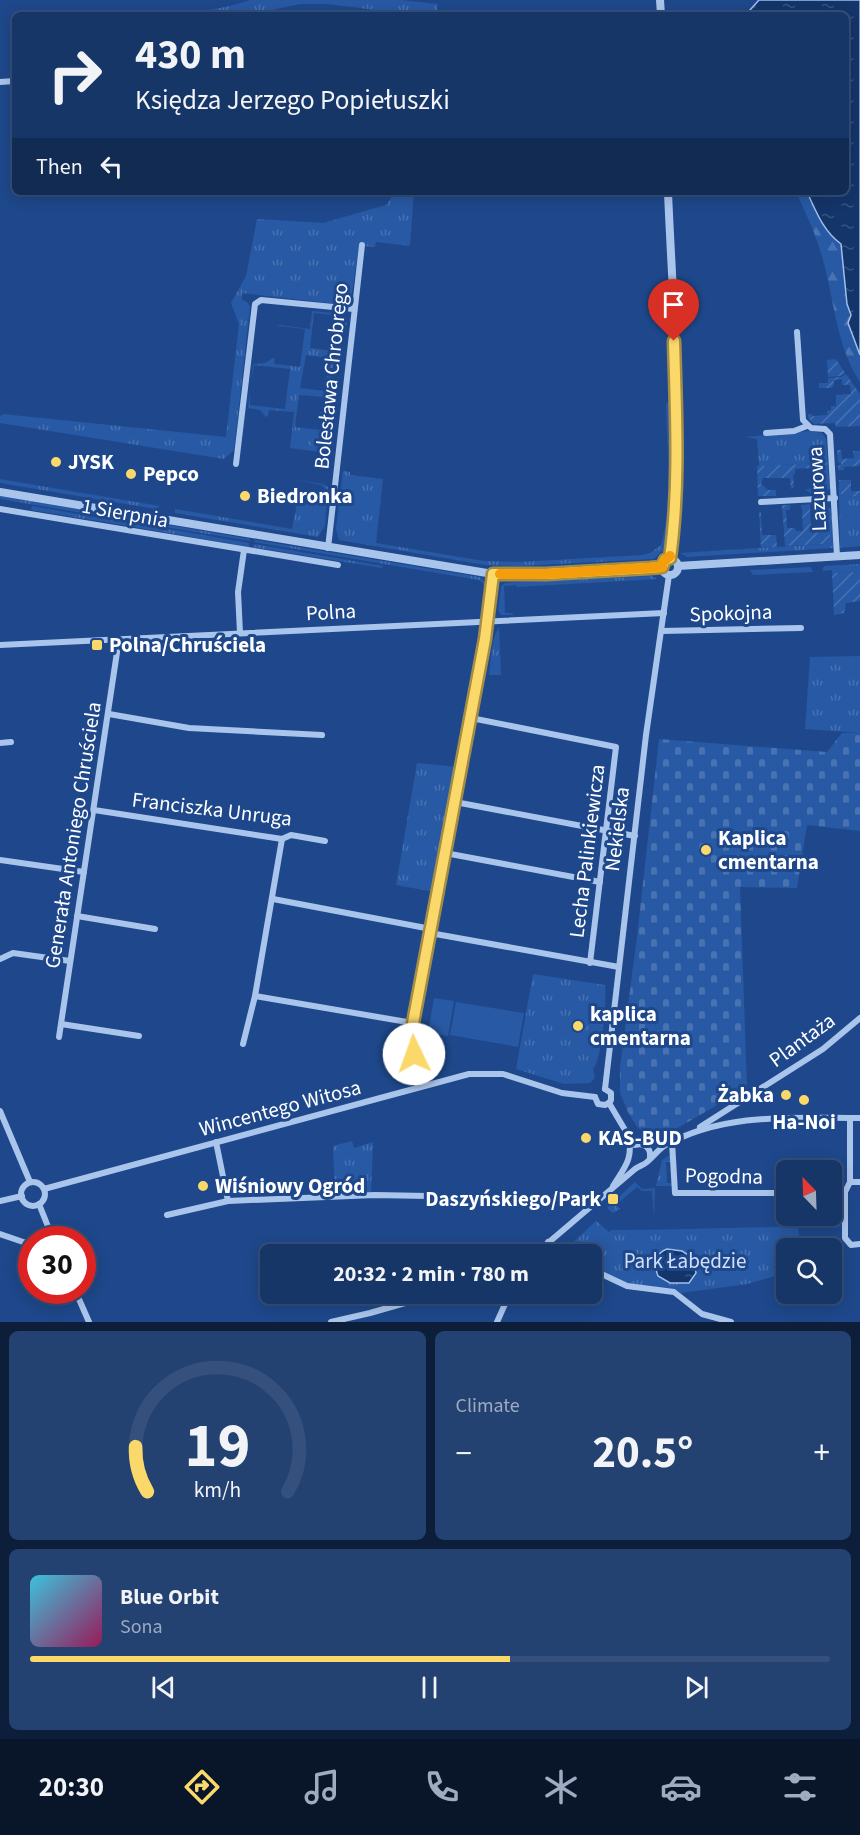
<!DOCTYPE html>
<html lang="en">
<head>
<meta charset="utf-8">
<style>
	:root { --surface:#163668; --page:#234171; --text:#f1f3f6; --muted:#9eabc0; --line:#35507c; --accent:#fbd86a }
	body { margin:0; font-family:"Source Sans 3",sans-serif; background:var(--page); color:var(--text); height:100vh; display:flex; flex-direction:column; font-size:22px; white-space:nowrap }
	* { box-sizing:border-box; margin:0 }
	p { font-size:20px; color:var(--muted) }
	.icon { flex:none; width:33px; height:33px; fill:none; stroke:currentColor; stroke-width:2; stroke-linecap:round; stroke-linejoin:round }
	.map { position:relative; height:1322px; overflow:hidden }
	.drawer { display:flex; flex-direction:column; gap:9px; padding:9px; background:#0c1e39; flex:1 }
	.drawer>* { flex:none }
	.guide { position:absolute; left:12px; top:12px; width:837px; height:183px; border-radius:9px; box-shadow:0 3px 15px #0003,0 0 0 2px var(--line); background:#163668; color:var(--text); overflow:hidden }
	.needle { width:39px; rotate:337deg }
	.buttons { position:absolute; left:776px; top:1160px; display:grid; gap:12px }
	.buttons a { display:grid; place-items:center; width:66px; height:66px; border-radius:9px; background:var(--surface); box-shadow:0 3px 15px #0003,0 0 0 2px var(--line); font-size:30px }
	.speed { position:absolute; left:18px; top:1226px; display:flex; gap:12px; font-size:30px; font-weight:700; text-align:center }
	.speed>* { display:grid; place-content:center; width:78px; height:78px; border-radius:50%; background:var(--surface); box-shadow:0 3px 15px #0003,0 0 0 2px var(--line); line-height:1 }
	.speed .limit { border:9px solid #d22; background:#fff; color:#111 }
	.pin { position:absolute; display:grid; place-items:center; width:51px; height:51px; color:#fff; margin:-62px -26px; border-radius:50% 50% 50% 0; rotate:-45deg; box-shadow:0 0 6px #0007 }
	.pin .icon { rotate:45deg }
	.me { position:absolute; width:66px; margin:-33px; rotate:357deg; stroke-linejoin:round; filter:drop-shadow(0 0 4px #0008) }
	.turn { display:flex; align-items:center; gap:21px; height:126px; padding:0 24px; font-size:27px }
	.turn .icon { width:78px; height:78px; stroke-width:2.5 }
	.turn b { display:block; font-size:42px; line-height:51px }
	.then { display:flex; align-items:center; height:57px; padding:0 24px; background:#0003; gap:12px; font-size:22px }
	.big { font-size:45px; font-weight:700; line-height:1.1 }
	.drawer .card { flex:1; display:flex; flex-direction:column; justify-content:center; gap:9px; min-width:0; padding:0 21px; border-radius:9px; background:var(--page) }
	.drawer .dial { align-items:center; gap:0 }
	.dial svg { height:156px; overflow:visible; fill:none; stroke:var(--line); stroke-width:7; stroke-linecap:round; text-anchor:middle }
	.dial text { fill:var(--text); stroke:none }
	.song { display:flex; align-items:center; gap:18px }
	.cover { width:72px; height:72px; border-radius:9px; background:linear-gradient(135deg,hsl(190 70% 55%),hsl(330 70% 35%)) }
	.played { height:6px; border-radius:3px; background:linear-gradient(90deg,var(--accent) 60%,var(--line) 60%) }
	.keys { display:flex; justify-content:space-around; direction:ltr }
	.heat { display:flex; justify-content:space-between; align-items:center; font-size:33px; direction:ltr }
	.drawer .tiles { flex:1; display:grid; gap:9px; grid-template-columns:1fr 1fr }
	.card:last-child { grid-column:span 2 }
	.trip { position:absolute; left:260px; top:1244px; width:342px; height:60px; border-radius:9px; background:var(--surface); box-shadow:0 3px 15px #0003,0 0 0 2px var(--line); font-weight:700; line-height:60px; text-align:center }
	.tabs { display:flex; height:96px; justify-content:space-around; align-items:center; background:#09162a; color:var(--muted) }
	.tabs .icon { width:42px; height:42px }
	.tabs .current { color:var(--accent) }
	.tabs b { font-size:27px; color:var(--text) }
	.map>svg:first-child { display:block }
</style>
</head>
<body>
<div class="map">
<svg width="860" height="1322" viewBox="0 0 860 1322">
	<defs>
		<pattern id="grass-tufts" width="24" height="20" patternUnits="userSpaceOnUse" patternTransform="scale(1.5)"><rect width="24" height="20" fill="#2859a4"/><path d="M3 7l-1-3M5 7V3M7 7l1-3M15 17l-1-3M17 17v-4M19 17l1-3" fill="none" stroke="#4872b2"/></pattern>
		<pattern id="forest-firs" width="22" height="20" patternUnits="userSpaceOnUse" patternTransform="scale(1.5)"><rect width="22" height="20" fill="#2859a4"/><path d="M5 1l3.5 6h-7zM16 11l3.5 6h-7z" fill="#4872b2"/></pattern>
		<pattern id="cemetery-stones" width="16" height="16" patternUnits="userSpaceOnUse" patternTransform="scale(1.5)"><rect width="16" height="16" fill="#2859a4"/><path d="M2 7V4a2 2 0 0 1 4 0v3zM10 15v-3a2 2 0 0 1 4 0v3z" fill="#4872b2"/></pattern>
		<pattern id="garden-furrows" width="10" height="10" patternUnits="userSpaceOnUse" patternTransform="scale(1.5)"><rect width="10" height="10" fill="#2859a4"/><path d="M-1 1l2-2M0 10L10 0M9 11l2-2" fill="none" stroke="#4872b2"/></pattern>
		<pattern id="water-ripples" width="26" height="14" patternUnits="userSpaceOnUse" patternTransform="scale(1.5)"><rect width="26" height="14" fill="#14356a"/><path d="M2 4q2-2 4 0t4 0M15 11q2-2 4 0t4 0" fill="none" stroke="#375380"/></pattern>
	</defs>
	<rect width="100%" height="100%" fill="#1e488b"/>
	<g fill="url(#grass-tufts)">
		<path d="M250,0h152l36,4 -2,11h-55l-5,-5 -49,-6h-27l-50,11h-220c18,-1 37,-4 55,-4 55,0 112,8 165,-11z"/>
		<polygon points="392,192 414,192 410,246 376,242 375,247 359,246 351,299 346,305 242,293 242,300 247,302 250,307 234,450 224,459 0,423 0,417 3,414 226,437 239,324 231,303 246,276 257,219 323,223 386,205 391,198"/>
		<polygon points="312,311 342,314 347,318 346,330 340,329 344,329 345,318 343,316 314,313 310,348 335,351 333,368 328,368 328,358 306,355 300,388 325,391 327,375 324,374 324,372 333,370 329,408 323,407 324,397 299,395 295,427 320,430 322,415 319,414 320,412 329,411 325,438 320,438 325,439 325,444 321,444 320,452 290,448 294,412 269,410 268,416 266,417 260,410 248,408 250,393 250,405 285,409 290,369 254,365 252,379 253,364 265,363 273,358 275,358 274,364 300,367 305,329 278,326 277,329 277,327 279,325 310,329"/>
		<path d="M666,403h6l1,68 -4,74h-3l-1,6 -4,1 -7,7 -135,7 -34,-1 -146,-25 -3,-11 7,-58 7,1v3l33,4 -7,64 108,18 35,1 123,-7 8,-2 11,-8c12,-40 6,-99 5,-142z"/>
		<polygon points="810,431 822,433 826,439 830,488 823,495 828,488 826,463 759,466 757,439 745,437"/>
		<polygon points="0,479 11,481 160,506 156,509 0,483"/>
		<polygon points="289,479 323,484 328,487 325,526 318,537 175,513 175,509 292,529 299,494 306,490 324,493 325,489 322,485"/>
		<polygon points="839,492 845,497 860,496 860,546 840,548"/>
		<polygon points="0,496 130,518 130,521 0,499"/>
		<polygon points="32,506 129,523 129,526 31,510"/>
		<polygon points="829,508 831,509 834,548 687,557 680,553 825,544 830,538"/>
		<polygon points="135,519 250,539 250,541 134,522"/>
		<polygon points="134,523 249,543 249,547 134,527"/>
		<polygon points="255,540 480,577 486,584 487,593 485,592 483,583 479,580 254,542"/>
		<polygon points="254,544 383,566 382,568 253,547"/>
		<polygon points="860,564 860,572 832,573 832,570 822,571 824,566"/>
		<polygon points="811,567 813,572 753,575 750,570"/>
		<polygon points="647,573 646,575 518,581 517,579"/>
		<polygon points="652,576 657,579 517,587 516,585 504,586 505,613 512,613 514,615 501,615 498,609 501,586 505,583"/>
		<path d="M499,627l2,48h-12c2,-12 2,-36 10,-48z"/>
		<polygon points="860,656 860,733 805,729 810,657"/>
		<polygon points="417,763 458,767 434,892 396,885"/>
		<path d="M533,974l72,11c2,14 -3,75 -12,84l2,9 -5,5 -26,1 -48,-15z"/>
		<polygon points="352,1141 354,1148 373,1142 371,1193 335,1196 333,1146"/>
		<polygon points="670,1155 671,1162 666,1162 667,1183 672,1183 672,1186 656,1186 662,1160"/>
		<polygon points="635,1182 642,1189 655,1188 654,1218 652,1191 642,1191 637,1187 616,1205 620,1209 613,1213 607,1208"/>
		<path d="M596,1221l13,11 2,-2c63,0 124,-3 187,-3l2,21h-14v25l-39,11 -66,9 -4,-3 -48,-6 -38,-18v-12h-24l-4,-2z"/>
	</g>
	<path fill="url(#forest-firs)" d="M796,192h11c9,19 16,39 34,52l6,60 10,45 3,6v27c-25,-38 -26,-87 -39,-129 -6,-21 -16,-41 -25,-61z"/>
	<polygon fill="url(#cemetery-stones)" points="842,733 860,733 860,831 807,825 797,888 740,887 747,1088 660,1138 649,1136 637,1127 628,1112 620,1093 620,1067 637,937 659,739 827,752"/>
	<g fill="url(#garden-furrows)">
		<polygon points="836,359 845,373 840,376 828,377 827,360"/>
		<polygon points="846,374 860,394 860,426 836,427 835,423 814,424 808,418 808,414 812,414 813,416 827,415 827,411 831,410 831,406 836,406 836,395 851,394 850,385 842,385 842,379 834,380 834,385 831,388 819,388 819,383 828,383 828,378 841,377"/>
		<polygon points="860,443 860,466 844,467 844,470 838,470 838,466 841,465 841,463 838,462 837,450 841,450 842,459 854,458 853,451 860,451"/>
		<polygon points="827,463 828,488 822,494 812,494 805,490 811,488 810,481 814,480 813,468 795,469 795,474 793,474 794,488 791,489 790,478 763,478 761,484 768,490 776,490 776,496 758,496 757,466"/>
		<polygon points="839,480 851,480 851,491 860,491 860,496 845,497 839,492"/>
		<polygon points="821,503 829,508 830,538 825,544 785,546 782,505 790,505 790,510 786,510 787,528 795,528 796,531 803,531 802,509 801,509 801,505 810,504 811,529 825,528 824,511 822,511"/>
		<polygon points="759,512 761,512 762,535 776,535 777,547 761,548"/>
		<polygon points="860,572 860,601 846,603 844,613 834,615 832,573"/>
	</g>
	<g fill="#2859a4">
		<polygon points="434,998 454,1001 448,1036 428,1033"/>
		<polygon points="456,1002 524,1013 518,1047 450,1035"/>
	</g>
	<g fill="url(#water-ripples)" stroke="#9ebfee" stroke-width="1.5">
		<path d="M759,0h101v355l-12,-32 3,-8 -4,-11 -6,-60c-18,-13 -25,-33 -34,-52h39v-177h-94l-2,-5z"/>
		<path d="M667,1249l15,2 11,7 3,15 -7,10h-19l-12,-7c-4,-10 -3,-23 9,-27z"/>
	</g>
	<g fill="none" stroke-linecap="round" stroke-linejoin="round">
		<g stroke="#aac5ec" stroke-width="6">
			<polyline points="0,82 15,81"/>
			<polyline points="797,332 803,420 811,428 825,429 830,434 837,556"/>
			<polyline points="766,433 794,431 807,426"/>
			<polyline points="236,464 255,304 261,300 354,309"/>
			<polyline points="761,502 835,498"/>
			<polyline points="0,509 338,565"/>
			<polyline points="328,548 362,245"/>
			<polyline points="662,631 801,628"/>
			<polyline points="240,633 238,592 244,550"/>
			<polyline points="0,645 664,613"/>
			<polyline points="109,714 189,728 322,735"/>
			<polyline points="471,718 616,747 590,963"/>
			<polyline points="0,743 11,742"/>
			<polyline points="455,802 635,836"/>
			<polyline points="94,810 282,839 291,835 325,841"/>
			<polyline points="445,853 600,882"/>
			<polyline points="0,860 84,872"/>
			<polyline points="273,899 431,929"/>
			<polyline points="77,916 155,929"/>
			<polyline points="430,933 619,967"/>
			<polyline points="0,959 13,953 70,961"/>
			<polyline points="255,996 413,1023"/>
			<polyline points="61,1024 139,1036"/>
			<polyline points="59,1037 119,639"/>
			<polyline points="243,1044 255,996 282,839"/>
			<polyline points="418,1087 412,1036 413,1023 485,639 493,574"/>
			<polyline points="605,1089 646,735 669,575"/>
			<polyline points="605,1089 611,1093 611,1100 609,1103"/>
			<polyline points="595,1097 598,1104 605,1105 609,1103"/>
			<polyline points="609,1103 628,1135 637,1144"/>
			<polyline points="0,1111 30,1182"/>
			<polyline points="850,1118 850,1182 845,1192 845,1238 851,1245 860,1244"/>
			<polyline points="700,1127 823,1049 860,1018"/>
			<polyline points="216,1142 228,1201 375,1195 428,1196"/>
			<polyline points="672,1142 675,1193 786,1193"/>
			<path d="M635,1145c9,-3 16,3 15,12"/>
			<polyline points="850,1182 860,1182"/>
			<circle cx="33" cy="1194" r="12"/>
			<path d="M613,1186c12,-19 21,-28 15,-51"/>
			<polyline points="44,1189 469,1074 503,1074 562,1093 595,1097"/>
			<polyline points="831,1192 845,1192"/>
			<polyline points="0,1201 22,1196"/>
			<polyline points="39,1204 53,1239"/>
			<polyline points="167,1215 228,1201"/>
			<polyline points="0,1234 32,1245"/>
			<polyline points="548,1242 563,1254"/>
			<path d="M535,1254l100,-85c4,-3 9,-4 12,-7 6,-5 10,-11 17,-16 60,-34 129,-28 196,-28"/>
			<polyline points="591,1269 627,1286 674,1292 702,1314 731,1322"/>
			<polyline points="75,1290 89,1322"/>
			<polyline points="331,1322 370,1313 440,1293"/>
			<polyline points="497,1322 510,1293"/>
		</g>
		<g stroke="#aac5ec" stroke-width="8">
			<polyline points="660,0 661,15"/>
			<path d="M668,192c5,120 17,247 2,366"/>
			<polyline points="0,492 493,574 546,574 662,567"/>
			<circle cx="670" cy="567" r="8"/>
			<polyline points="678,566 860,555"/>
		</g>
	</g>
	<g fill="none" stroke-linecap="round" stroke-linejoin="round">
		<g stroke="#a38c45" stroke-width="15">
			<path id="route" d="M414,1054l-1,-31 72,-384 8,-65h53l104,-6 12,-1 3,-7 5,-2c10,-72 6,-144 4,-217"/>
		</g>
		<use href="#route" stroke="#fbd86a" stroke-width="10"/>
		<polyline stroke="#f59e0b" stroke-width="10" points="500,574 546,574 662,567 663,562 670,556"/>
	</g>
	<g fill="#fbd86a" stroke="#1e488b" stroke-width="2">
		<circle cx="56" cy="462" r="6"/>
		<circle cx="131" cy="474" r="6"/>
		<circle cx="245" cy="496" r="6"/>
		<rect x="91" y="639" width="12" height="12" rx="3"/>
		<circle cx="706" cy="850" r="6"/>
		<circle cx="578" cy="1026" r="6"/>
		<circle cx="786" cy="1095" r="6"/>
		<circle cx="804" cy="1100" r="6"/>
		<circle cx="586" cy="1138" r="6"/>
		<circle cx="203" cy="1186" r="6"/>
		<rect x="607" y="1193" width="12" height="12" rx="3"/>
	</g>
	<g text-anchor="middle" stroke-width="6" stroke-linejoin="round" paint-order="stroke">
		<g font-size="21" fill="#fff" stroke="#1e488b">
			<text transform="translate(331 376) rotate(-84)" y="7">Bolesława Chrobrego</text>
			<text transform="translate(817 489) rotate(-93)" y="7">Lazurowa</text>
			<text transform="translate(125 513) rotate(10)" y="7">1 Sierpnia</text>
			<text transform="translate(331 612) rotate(-3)" y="7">Polna</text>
			<text transform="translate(731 613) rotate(-2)" y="7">Spokojna</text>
			<text transform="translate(212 809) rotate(7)" y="7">Franciszka Unruga</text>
			<text transform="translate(617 829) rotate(-83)" y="7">Nekielska</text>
			<text transform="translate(73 835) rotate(-81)" y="7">Generała Antoniego Chruściela</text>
			<text transform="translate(587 851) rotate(-83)" y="7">Lecha Palinkiewicza</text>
			<text transform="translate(802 1040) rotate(-36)" y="7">Plantaża</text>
			<text transform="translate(280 1108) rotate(-15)" y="7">Wincentego Witosa</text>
			<text transform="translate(724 1176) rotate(1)" y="7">Pogodna</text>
		</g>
		<g font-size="21" font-weight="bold" fill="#fff" stroke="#1e488b" text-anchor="start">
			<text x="68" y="469">JYSK</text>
			<text x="143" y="481">Pepco</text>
			<text x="257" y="503">Biedronka</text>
			<text x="109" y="652">Polna/Chruściela</text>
			<text x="718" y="845">Kaplica<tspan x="718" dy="24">cmentarna</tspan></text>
			<text x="590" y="1021">kaplica<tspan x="590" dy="24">cmentarna</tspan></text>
			<text x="774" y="1102" text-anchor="end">Żabka</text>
			<text x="804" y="1129" text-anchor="middle">Ha-Noi</text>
			<text x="598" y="1145">KAS-BUD</text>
			<text x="215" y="1193">Wiśniowy Ogród</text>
			<text x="601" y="1206" text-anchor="end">Daszyńskiego/Park</text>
		</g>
		<g font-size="21" fill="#d0e0f9" stroke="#1e488b">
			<text x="685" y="1268">Park Łabędzie</text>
		</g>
	</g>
</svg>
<div class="buttons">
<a><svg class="needle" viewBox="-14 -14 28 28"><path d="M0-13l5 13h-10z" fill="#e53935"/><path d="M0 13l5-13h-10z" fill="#9eabc0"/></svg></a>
<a><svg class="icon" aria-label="search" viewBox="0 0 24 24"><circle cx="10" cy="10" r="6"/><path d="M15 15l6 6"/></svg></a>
</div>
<div class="speed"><div class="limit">30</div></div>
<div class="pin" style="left:674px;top:341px;background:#d93025"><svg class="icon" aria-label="arrive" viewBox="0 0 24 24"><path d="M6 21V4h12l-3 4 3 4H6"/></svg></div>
<svg class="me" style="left:414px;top:1054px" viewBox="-20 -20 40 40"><circle r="19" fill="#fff"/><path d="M0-13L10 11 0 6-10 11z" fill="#fbd86a"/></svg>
<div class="trip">20:32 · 2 min · 780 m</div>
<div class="guide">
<div class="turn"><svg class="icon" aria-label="right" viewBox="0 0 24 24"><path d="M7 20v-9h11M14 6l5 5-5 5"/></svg><div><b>430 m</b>Księdza Jerzego Popiełuszki</div></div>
<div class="then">Then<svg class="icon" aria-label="left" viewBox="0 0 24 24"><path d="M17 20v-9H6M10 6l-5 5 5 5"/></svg></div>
</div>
</div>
<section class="drawer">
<div class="tiles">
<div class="card dial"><svg viewBox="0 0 100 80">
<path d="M14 69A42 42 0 1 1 86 69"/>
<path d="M14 69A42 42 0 0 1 8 46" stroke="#fbd86a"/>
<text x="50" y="56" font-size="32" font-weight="700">19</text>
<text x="50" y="72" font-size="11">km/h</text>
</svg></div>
<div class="card"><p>Climate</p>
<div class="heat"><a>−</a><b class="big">20.5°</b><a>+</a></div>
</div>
<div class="card">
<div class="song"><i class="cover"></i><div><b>Blue Orbit</b><p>Sona</p></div></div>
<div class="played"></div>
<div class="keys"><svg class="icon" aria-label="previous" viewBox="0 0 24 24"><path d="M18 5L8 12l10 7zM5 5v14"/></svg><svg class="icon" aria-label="pause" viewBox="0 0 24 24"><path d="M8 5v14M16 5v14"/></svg><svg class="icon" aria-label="next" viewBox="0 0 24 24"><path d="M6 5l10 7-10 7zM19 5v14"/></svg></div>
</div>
</div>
</section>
<nav class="tabs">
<b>20:30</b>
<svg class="icon current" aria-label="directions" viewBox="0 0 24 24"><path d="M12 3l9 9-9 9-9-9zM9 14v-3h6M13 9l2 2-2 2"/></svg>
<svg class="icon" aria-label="music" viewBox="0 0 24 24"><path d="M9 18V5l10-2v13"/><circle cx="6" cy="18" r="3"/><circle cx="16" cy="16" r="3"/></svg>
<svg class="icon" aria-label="phone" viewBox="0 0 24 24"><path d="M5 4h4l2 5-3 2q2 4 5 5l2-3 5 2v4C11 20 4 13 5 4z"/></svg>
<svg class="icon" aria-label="climate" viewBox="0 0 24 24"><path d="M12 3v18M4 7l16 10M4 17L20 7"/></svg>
<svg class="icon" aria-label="car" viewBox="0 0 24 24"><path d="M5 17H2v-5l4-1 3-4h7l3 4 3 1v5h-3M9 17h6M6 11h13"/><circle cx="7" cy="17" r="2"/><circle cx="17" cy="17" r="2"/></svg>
<svg class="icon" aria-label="filters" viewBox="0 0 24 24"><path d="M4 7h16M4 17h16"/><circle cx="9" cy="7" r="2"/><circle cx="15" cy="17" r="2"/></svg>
</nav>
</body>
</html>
